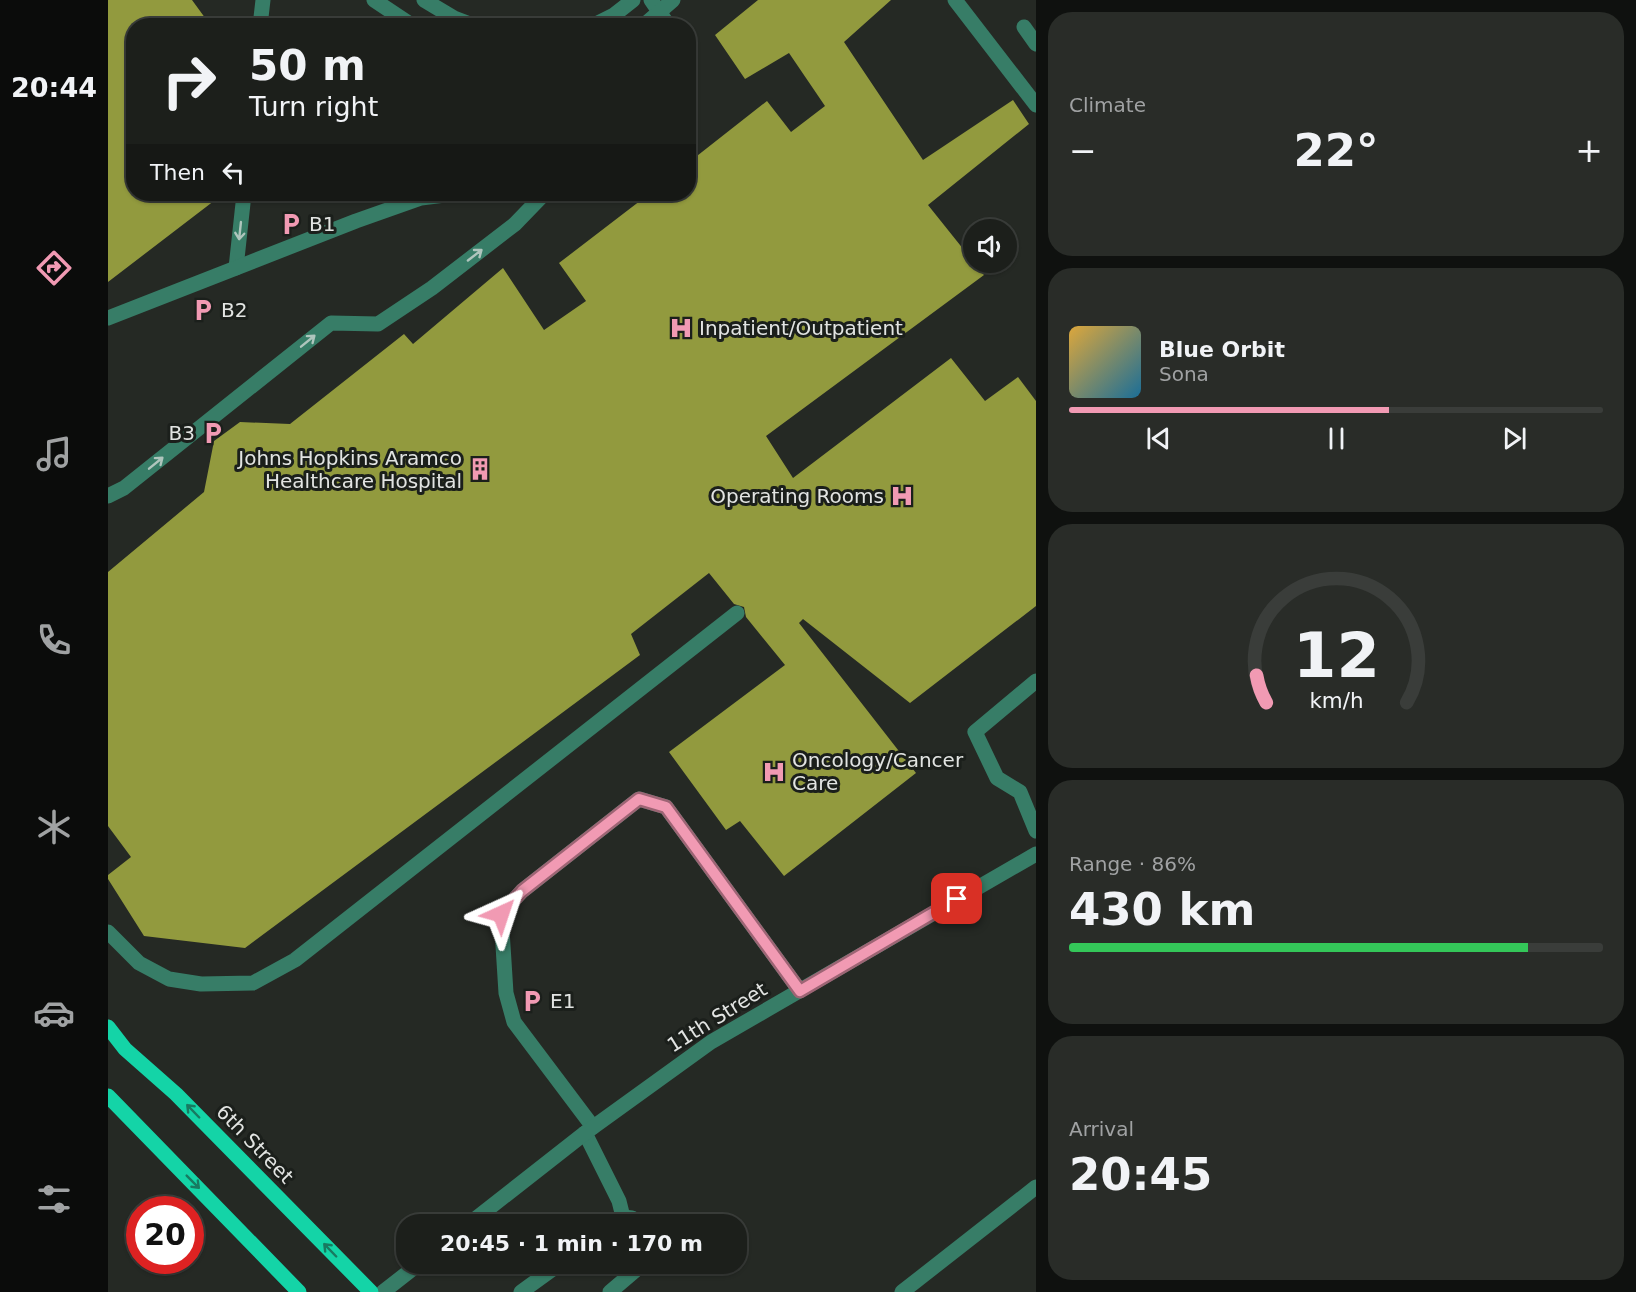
<!DOCTYPE html>
<html lang="en">
<head>
<meta charset="utf-8">
<style>
	:root { --surface:#1c1f1b; --page:#292c28; --text:#f1f3f6; --muted:#a0a2a3; --line:#3a3d3a; --accent:#f19ab3 }
	body { margin:0; font-family:"DejaVu Sans",sans-serif; background:var(--page); color:var(--text); height:100vh; display:flex; flex-direction:column; font-size:22px; white-space:nowrap }
	* { box-sizing:border-box; margin:0 }
	p { font-size:20px; color:var(--muted) }
	.icon { flex:none; width:33px; height:33px; fill:none; stroke:currentColor; stroke-width:2; stroke-linecap:round; stroke-linejoin:round }
	.map { position:relative; flex:1; overflow:hidden }
	.panel { display:flex; flex-direction:column; gap:12px; padding:12px; background:#0f110f; width:600px }
	.panel>* { flex:none }
	.hud { position:absolute; left:18px; top:18px; width:570px; height:183px; border-radius:24px; box-shadow:0 2px 4px #0004,0 0 0 2px var(--line); background:#1c1f1b; color:var(--text); overflow:hidden }
	.tools { position:absolute; left:855px; top:219px; display:grid; gap:12px }
	.tools a { display:grid; place-items:center; width:54px; height:54px; border-radius:50%; background:var(--surface); box-shadow:0 2px 4px #0004,0 0 0 2px var(--line); font-size:30px }
	.speed { position:absolute; left:18px; top:1196px; display:flex; gap:12px; font-size:30px; font-weight:700; text-align:center }
	.speed>* { display:grid; place-content:center; width:78px; height:78px; border-radius:50%; background:var(--surface); box-shadow:0 2px 4px #0004,0 0 0 2px var(--line); line-height:1 }
	.speed .limit { border:9px solid #d22; background:#fff; color:#111 }
	.pin { position:absolute; display:grid; place-items:center; width:51px; height:51px; color:#fff; margin:-26px; border-radius:12px; box-shadow:0 3px 9px #0006 }
	.me { position:absolute; width:66px; margin:-33px; rotate:42deg; stroke-linejoin:round; filter:drop-shadow(0 0 4px #0008) }
	.turn { display:flex; align-items:center; gap:21px; height:126px; padding:0 24px; font-size:27px }
	.turn .icon { width:78px; height:78px; stroke-width:2.5 }
	.turn b { display:block; font-size:42px; line-height:51px }
	.then { display:flex; align-items:center; height:57px; padding:0 24px; background:#0003; gap:12px; font-size:22px }
	.big { font-size:45px; font-weight:700; line-height:1.1 }
	.panel .widget { flex:1; display:flex; flex-direction:column; justify-content:center; gap:9px; min-width:0; padding:0 21px; border-radius:24px; background:var(--page) }
	.panel .dial { align-items:center; gap:0 }
	.dial svg { height:156px; overflow:visible; fill:none; stroke:var(--line); stroke-width:7; stroke-linecap:round; text-anchor:middle }
	.dial text { fill:var(--text); stroke:none }
	.song { display:flex; align-items:center; gap:18px }
	.cover { width:72px; height:72px; border-radius:9px; background:linear-gradient(135deg,hsl(40 70% 55%),hsl(200 70% 35%)) }
	.played { height:6px; border-radius:3px; background:linear-gradient(90deg,var(--accent) 60%,var(--line) 60%) }
	.keys { display:flex; justify-content:space-around; direction:ltr }
	.heat { display:flex; justify-content:space-between; align-items:center; font-size:33px; direction:ltr }
	.charge { height:9px; border-radius:4px; background:linear-gradient(90deg,#34c759 86%,var(--line) 0) }
	.trip { position:absolute; left:288px; top:1214px; width:351px; height:60px; border-radius:24px; background:var(--surface); box-shadow:0 2px 4px #0004,0 0 0 2px var(--line); font-weight:700; line-height:60px; text-align:center }
	main { display:flex; flex:1; min-height:0 }
	.tab-bar { display:flex; flex-direction:column; width:108px; justify-content:space-around; align-items:center; background:#0b0c0b; color:var(--muted) }
	.tab-bar .icon { width:42px; height:42px }
	.tab-bar .on { color:var(--accent) }
	.tab-bar b { font-size:27px; color:var(--text) }
	.map>svg:first-child { display:block }
</style>
</head>
<body>
<main>
<nav class="tab-bar">
<b>20:44</b>
<svg class="icon on" aria-label="directions" viewBox="0 0 24 24"><path d="M12 3l9 9-9 9-9-9zM9 14v-3h6M13 9l2 2-2 2"/></svg>
<svg class="icon" aria-label="music" viewBox="0 0 24 24"><path d="M9 18V5l10-2v13"/><circle cx="6" cy="18" r="3"/><circle cx="16" cy="16" r="3"/></svg>
<svg class="icon" aria-label="phone" viewBox="0 0 24 24"><path d="M5 4h4l2 5-3 2q2 4 5 5l2-3 5 2v4C11 20 4 13 5 4z"/></svg>
<svg class="icon" aria-label="climate" viewBox="0 0 24 24"><path d="M12 3v18M4 7l16 10M4 17L20 7"/></svg>
<svg class="icon" aria-label="car" viewBox="0 0 24 24"><path d="M5 17H2v-5l4-1 3-4h7l3 4 3 1v5h-3M9 17h6M6 11h13"/><circle cx="7" cy="17" r="2"/><circle cx="17" cy="17" r="2"/></svg>
<svg class="icon" aria-label="filters" viewBox="0 0 24 24"><path d="M4 7h16M4 17h16"/><circle cx="9" cy="7" r="2"/><circle cx="15" cy="17" r="2"/></svg>
</nav>
<div class="map">
<svg width="928" height="1292" viewBox="0 0 928 1292">
	<rect width="100%" height="100%" fill="#252924"/>
	<g fill="#929a3e">
		<polygon points="0,0 84,0 103,26 26,26 26,194 115,194 0,282"/>
		<polygon points="650,0 783,0 736,42 815,160 905,100 921,124 820,205 876,275 658,436 685,478 843,358 877,401 910,377 928,401 928,606 802,703 695,619 691,623 808,773 676,876 632,821 618,830 561,752 677,665 638,617 636,607 626,604 601,573 523,634 532,655 137,948 36,936 0,879 0,875 23,857 0,826 0,572 96,492 106,441 132,422 182,424 296,334 305,344 395,268 436,330 478,301 451,263 541,194 580,194 580,163 659,101 683,132 717,106 681,53 637,79 607,35"/>
	</g>
	<g fill="none" stroke-linecap="round" stroke-linejoin="round">
		<g stroke="#377d67" stroke-width="15">
			<polyline points="266,0 305,26"/>
			<polyline points="316,0 346,18 367,26"/>
			<polyline points="543,0 561,26"/>
			<polyline points="847,0 928,105"/>
			<polyline points="152,26 155,0"/>
			<polyline points="484,26 506,15 525,0"/>
			<polyline points="535,26 565,0"/>
			<polyline points="916,27 928,44"/>
			<polyline points="128,268 136,194"/>
			<polyline points="0,318 248,221 313,198 345,194"/>
			<polyline points="0,496 16,488 223,323 270,324 324,288 407,224 436,194"/>
			<polyline points="928,681 867,732 889,778 912,792 928,831"/>
			<polyline points="0,932 31,963 61,979 93,984 145,983 187,960 629,613"/>
			<polyline points="485,1127 406,1022 398,993 393,914 414,891 531,799 558,807 692,991"/>
			<polyline points="477,1133 511,1201 515,1217"/>
			<polyline points="361,1224 477,1133 603,1042 928,854"/>
			<polyline points="506,1224 515,1217 524,1218 528,1224"/>
			<polyline points="275,1292 312,1263"/>
			<polyline points="413,1292 453,1263"/>
			<polyline points="502,1292 536,1263"/>
			<polyline points="794,1292 928,1187"/>
		</g>
		<g stroke="#14d4a7" stroke-width="15">
			<polyline points="0,1027 17,1049 68,1094 263,1292"/>
			<polyline points="0,1096 191,1292"/>
		</g>
	</g>
	<defs><path id="oneway-shaft" d="M-6 0H5M1.5-3L5.5 0L1.5 3" fill="none" stroke-width="1.6" stroke-linecap="round" stroke-linejoin="round" transform="scale(1.5)"/></defs>
	<g stroke="#afc5bd">
		<use href="#oneway-shaft" transform="translate(132 231) rotate(96)"/>
		<use href="#oneway-shaft" transform="translate(367 255) rotate(-38)"/>
		<use href="#oneway-shaft" transform="translate(200 341) rotate(-39)"/>
		<use href="#oneway-shaft" transform="translate(48 463) rotate(-39)"/>
	</g>
	<g stroke="#187a61">
		<use href="#oneway-shaft" transform="translate(85 1111) rotate(-134)"/>
		<use href="#oneway-shaft" transform="translate(85 1182) rotate(45)"/>
		<use href="#oneway-shaft" transform="translate(222 1250) rotate(-134)"/>
	</g>
	<g fill="none" stroke-linecap="round" stroke-linejoin="round">
		<g stroke="#9d6474" stroke-width="15">
			<polyline id="route" points="393,914 414,891 531,799 558,807 692,991 849,899"/>
		</g>
		<use href="#route" stroke="#f19ab3" stroke-width="10"/>
	</g>
	<defs>
		<g id="parking-bare" transform="scale(1.8)"><path d="M-3.5-5.5H1a3.5 3.5 0 0 1 0 7H-1V5.5H-3.5ZM-1-3.4V-.6H.8a1.4 1.4 0 0 0 0-2.8Z" fill="#f19ab3" stroke="#1b1f1b" stroke-width="2.5" paint-order="stroke"/></g>
		<g id="hospital-bare" transform="scale(1.8)"><path d="M-5-5h3v3.5h4V-5h3V5h-3V1.5h-4V5h-3Z" fill="#f19ab3" stroke="#1b1f1b" stroke-width="2.5" paint-order="stroke"/></g>
		<g id="building-bare" transform="scale(1.8)"><path d="M-4-6H4V6H1V3H-1V6H-4ZM-2.5-4.3h1.7v1.8h-1.7ZM.8-4.3h1.7v1.8H.8ZM-2.5-1h1.7V.8h-1.7ZM.8-1h1.7V.8H.8Z" fill="#f19ab3" stroke="#1b1f1b" stroke-width="2.5" paint-order="stroke"/></g>
	</defs>
	<g fill-rule="evenodd">
		<use href="#parking-bare" x="183" y="224"/>
		<use href="#parking-bare" x="95" y="310"/>
		<use href="#hospital-bare" x="573" y="328"/>
		<use href="#parking-bare" x="105" y="433"/>
		<use href="#building-bare" x="372" y="469"/>
		<use href="#hospital-bare" x="794" y="496"/>
		<use href="#hospital-bare" x="666" y="772"/>
		<use href="#parking-bare" x="424" y="1001"/>
	</g>
	<g text-anchor="middle" stroke-width="6" stroke-linejoin="round" paint-order="stroke">
		<g font-size="20" fill="#e2e4e2" stroke="#1b1f1b" text-anchor="start">
			<text x="201" y="231">B1</text>
			<text x="113" y="317">B2</text>
			<text x="591" y="335">Inpatient/Outpatient</text>
			<text x="87" y="440" text-anchor="end">B3</text>
			<text x="354" y="465" text-anchor="end">Johns Hopkins Aramco<tspan x="354" dy="23">Healthcare Hospital</tspan></text>
			<text x="776" y="503" text-anchor="end">Operating Rooms</text>
			<text x="684" y="767">Oncology/Cancer<tspan x="684" dy="23">Care</tspan></text>
			<text x="442" y="1008">E1</text>
		</g>
		<g font-size="20" fill="#e2e4e2" stroke="#1b1f1b">
			<text transform="translate(609 1017) rotate(-32)" y="7">11th Street</text>
			<text transform="translate(147 1144) rotate(46)" y="7">6th Street</text>
		</g>
	</g>
</svg>
<div class="tools">
<a><svg class="icon" aria-label="sound" viewBox="0 0 24 24"><path d="M4 9h4l5-4v14l-5-4H4zM17 9q2 3 0 6"/></svg></a>
</div>
<div class="speed"><div class="limit">20</div></div>
<div class="pin" style="left:849px;top:899px;background:#d93025"><svg class="icon" aria-label="arrive" viewBox="0 0 24 24"><path d="M6 21V4h12l-3 4 3 4H6"/></svg></div>
<svg class="me" style="left:393px;top:914px" viewBox="-20 -20 40 40"><path d="M0-17L14 15 0 8-14 15z" fill="#f19ab3" stroke="#fff" stroke-width="4"/></svg>
<div class="trip">20:45 · 1 min · 170 m</div>
<div class="hud">
<div class="turn"><svg class="icon" aria-label="right" viewBox="0 0 24 24"><path d="M7 20v-9h11M14 6l5 5-5 5"/></svg><div><b>50 m</b>Turn right</div></div>
<div class="then">Then<svg class="icon" aria-label="left" viewBox="0 0 24 24"><path d="M17 20v-9H6M10 6l-5 5 5 5"/></svg></div>
</div>
</div>
<section class="panel">
<div class="widget"><p>Climate</p>
<div class="heat"><a>−</a><b class="big">22°</b><a>+</a></div>
</div>
<div class="widget">
<div class="song"><i class="cover"></i><div><b>Blue Orbit</b><p>Sona</p></div></div>
<div class="played"></div>
<div class="keys"><svg class="icon" aria-label="previous" viewBox="0 0 24 24"><path d="M18 5L8 12l10 7zM5 5v14"/></svg><svg class="icon" aria-label="pause" viewBox="0 0 24 24"><path d="M8 5v14M16 5v14"/></svg><svg class="icon" aria-label="next" viewBox="0 0 24 24"><path d="M6 5l10 7-10 7zM19 5v14"/></svg></div>
</div>
<div class="widget dial"><svg viewBox="0 0 100 80">
<path d="M14 69A42 42 0 1 1 86 69"/>
<path d="M14 69A42 42 0 0 1 9 55" stroke="#f19ab3"/>
<text x="50" y="56" font-size="32" font-weight="700">12</text>
<text x="50" y="72" font-size="11">km/h</text>
</svg></div>
<div class="widget"><p>Range · 86%</p><b class="big">430 km</b><div class="charge"></div></div>
<div class="widget"><p>Arrival</p><b class="big">20:45</b></div>
</section>
</main>
</body>
</html>
